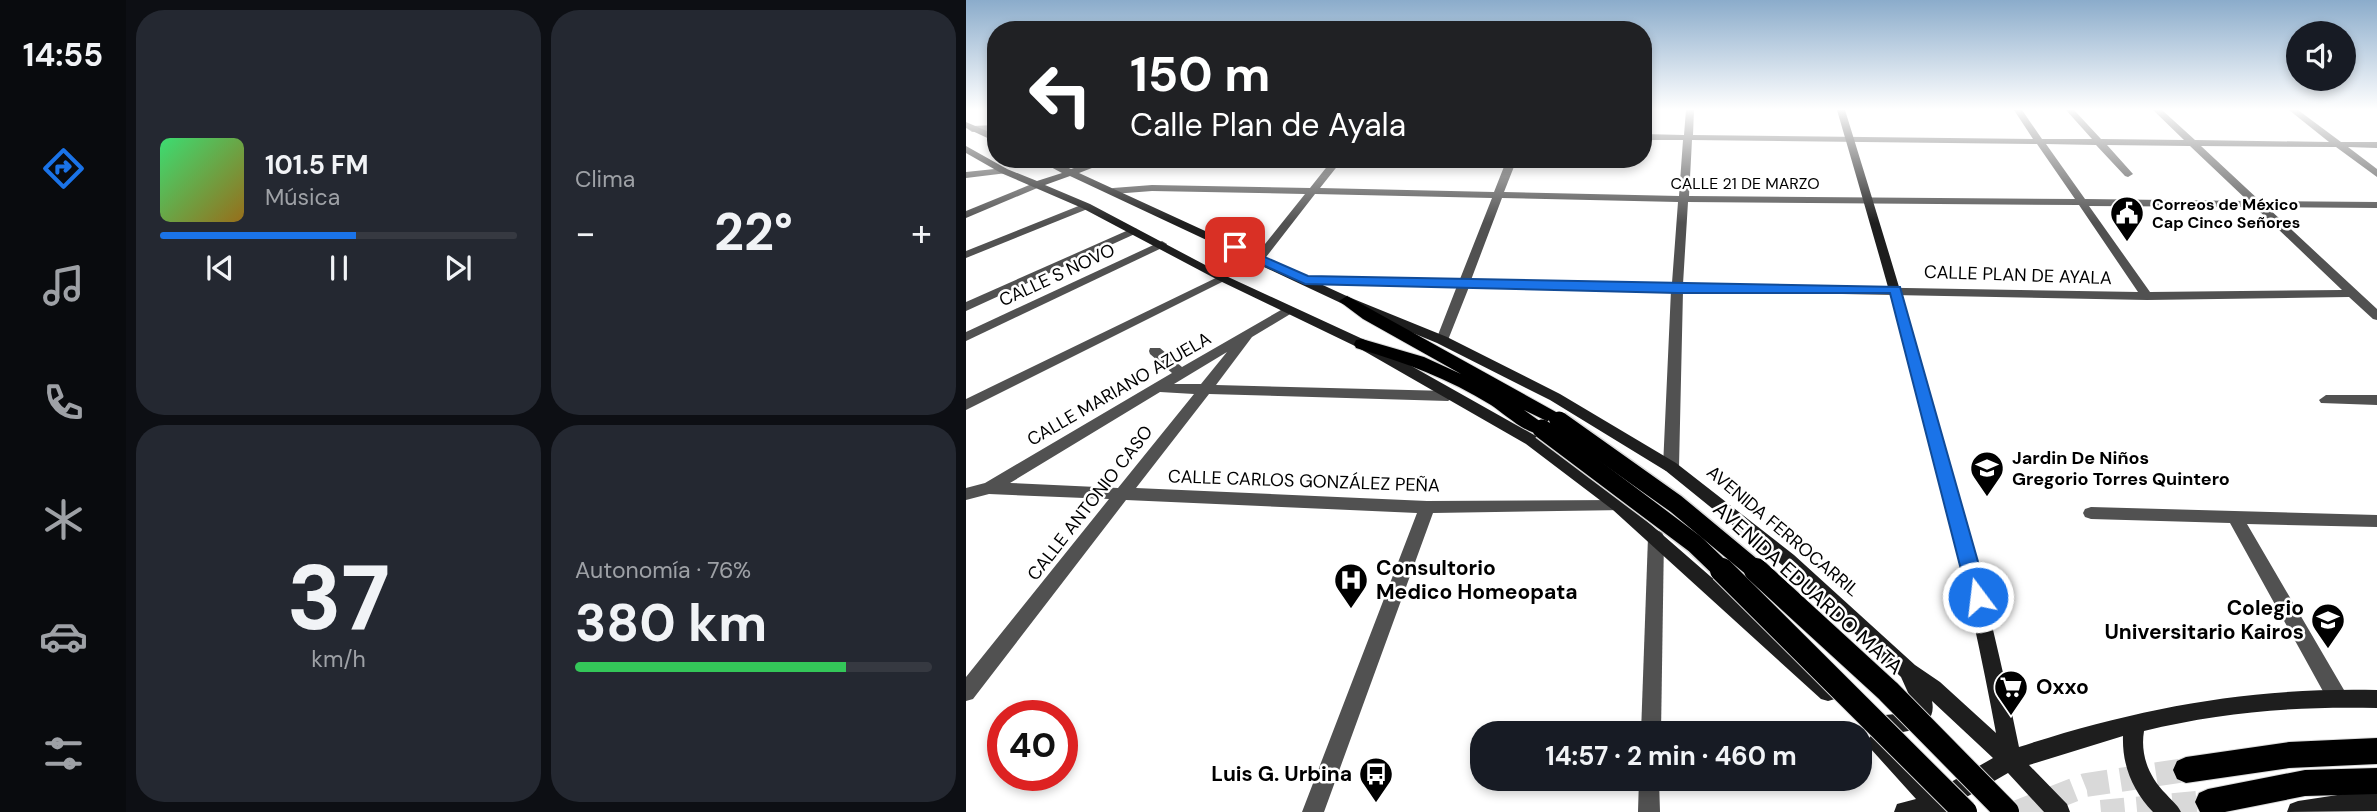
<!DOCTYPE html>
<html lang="es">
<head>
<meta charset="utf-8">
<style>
	:root { --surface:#171b24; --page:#242831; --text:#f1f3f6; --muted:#9ea1a6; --line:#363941; --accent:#1a73e8 }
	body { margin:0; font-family:"DM Sans",sans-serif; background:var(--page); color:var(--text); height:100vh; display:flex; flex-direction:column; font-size:26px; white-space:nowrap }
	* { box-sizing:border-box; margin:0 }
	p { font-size:23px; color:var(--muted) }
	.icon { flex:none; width:38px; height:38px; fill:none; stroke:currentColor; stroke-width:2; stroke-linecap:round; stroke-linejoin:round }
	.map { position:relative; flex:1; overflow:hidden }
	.details { display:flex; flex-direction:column; gap:10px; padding:10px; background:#0d0f14; width:840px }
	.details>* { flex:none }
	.banner { position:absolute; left:21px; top:21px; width:665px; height:147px; border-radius:28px; box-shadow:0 4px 10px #0003; background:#202124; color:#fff; overflow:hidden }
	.fabs { position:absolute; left:1320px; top:21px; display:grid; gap:14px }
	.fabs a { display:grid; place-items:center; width:70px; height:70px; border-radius:50%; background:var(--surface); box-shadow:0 4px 10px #0003; font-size:35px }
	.speed { position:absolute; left:21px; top:700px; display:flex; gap:14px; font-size:35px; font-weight:700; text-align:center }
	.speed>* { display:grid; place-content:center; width:91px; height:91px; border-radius:50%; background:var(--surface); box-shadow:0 4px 10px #0003; line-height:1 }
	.speed .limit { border:10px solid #d22; background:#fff; color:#111 }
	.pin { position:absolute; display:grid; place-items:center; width:60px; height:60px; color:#fff; margin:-30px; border-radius:14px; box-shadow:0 4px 10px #0006 }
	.me { position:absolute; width:77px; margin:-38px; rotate:345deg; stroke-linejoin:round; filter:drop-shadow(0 0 5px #0008) }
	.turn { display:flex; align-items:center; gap:24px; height:147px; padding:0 28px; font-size:32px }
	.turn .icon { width:91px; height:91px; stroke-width:2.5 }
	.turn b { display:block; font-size:49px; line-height:60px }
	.big { font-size:52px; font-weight:700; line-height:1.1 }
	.details .widget { flex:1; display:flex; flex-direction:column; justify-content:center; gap:10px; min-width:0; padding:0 24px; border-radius:28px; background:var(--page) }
	.details .dial { align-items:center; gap:0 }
	.dial b { font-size:91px; line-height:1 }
	.song { display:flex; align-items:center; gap:21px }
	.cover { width:84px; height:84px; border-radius:10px; background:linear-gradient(135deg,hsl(140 70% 55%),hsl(40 70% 35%)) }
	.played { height:7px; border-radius:4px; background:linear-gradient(90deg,var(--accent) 55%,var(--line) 55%) }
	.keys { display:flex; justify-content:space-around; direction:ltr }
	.heat { display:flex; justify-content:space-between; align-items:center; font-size:38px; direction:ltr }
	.charge { height:10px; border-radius:5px; background:linear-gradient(90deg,#34c759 76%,var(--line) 0) }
	.details .tiles { flex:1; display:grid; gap:10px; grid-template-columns:repeat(2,1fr) }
	.trip { position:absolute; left:504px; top:721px; width:402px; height:70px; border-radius:28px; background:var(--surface); box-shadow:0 4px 10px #0003; font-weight:700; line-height:70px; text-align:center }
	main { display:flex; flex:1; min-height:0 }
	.menu { display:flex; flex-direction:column; width:126px; justify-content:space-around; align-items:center; background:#090b0e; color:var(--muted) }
	.menu .icon { width:49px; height:49px }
	.menu .active { color:var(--accent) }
	.menu b { font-size:32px; color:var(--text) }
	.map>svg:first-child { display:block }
</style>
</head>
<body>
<main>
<nav class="menu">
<b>14:55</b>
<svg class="icon active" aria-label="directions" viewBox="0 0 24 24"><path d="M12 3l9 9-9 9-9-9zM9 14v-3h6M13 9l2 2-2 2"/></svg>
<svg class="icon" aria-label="music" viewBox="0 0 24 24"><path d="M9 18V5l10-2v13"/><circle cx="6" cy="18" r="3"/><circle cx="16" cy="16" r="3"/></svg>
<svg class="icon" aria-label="phone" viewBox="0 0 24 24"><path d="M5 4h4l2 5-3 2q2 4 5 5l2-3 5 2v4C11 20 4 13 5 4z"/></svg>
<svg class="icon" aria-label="climate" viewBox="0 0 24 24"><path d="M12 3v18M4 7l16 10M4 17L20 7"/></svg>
<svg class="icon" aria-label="car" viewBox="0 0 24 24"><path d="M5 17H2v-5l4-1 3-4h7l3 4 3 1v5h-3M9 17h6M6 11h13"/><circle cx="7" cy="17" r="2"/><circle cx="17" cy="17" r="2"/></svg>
<svg class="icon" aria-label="filters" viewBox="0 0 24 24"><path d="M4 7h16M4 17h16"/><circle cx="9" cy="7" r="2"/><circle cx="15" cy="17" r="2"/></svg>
</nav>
<section class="details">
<div class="tiles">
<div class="widget">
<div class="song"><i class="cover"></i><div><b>101.5 FM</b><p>Música</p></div></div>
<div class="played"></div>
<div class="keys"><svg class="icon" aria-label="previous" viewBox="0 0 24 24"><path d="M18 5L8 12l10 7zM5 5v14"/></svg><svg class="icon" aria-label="pause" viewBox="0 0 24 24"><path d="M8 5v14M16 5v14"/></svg><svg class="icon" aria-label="next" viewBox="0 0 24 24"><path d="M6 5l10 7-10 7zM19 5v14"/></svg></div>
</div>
<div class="widget"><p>Clima</p>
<div class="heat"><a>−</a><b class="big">22°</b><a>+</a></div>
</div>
<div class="widget dial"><b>37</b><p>km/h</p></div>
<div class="widget"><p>Autonomía · 76%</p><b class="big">380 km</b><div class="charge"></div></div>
</div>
</section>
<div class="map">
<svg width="1411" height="812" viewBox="0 0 1411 812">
	<rect width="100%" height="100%" fill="#fff"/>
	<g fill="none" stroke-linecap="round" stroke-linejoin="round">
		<g stroke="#d9d9d9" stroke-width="24" stroke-dasharray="24 12" stroke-linecap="butt">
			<polyline points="1052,812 1120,785 1220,770"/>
			<polyline points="1135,812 1242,802"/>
		</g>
		<g stroke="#dbdbdb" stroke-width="2">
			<g id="primary">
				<path d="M381,296l218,121 3,4 -9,6 -35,-17 27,19 -3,5c-17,5 -42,-19 -57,-29 -42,-26 -87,-43 -135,-57l-2,-4 2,-4 6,-1 62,18 37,17 -98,-55 -24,-18z"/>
				<polygon points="1411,738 1411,764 1323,768 1220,783 1211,779 1207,770 1211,761 1220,757 1323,742"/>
				<polygon points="1411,768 1411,794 1339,796 1259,812 1234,812 1229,802 1233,793 1242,789 1339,770"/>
			</g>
		</g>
		<polyline stroke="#737373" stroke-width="2.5" stroke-dasharray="1 2.5" stroke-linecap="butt" points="48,159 59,165"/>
		<g fill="#515151" fill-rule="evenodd">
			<path d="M720,110h8l-1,25 340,4 -19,-29h8l20,29h50l-26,-29h8l27,29 83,1 -31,-30h9l33,30 134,2 -40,-32h9l43,32h36v6l-29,-1 29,22v8l-41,-30 -135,-1 59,55 117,1v6l-110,-1 110,102v11l-4,-1 -24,-22 -202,3 -464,-9 -4,176 -3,4h-10l-3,-4 8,-177 -202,-3 -21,53 -6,4 -6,-4 21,-54 -152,-3 -6,-3 6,-3 155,2 32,-81 -177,-4 -52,67 -4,1 -6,-3 52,-65 -153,-3 -39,3 -5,-3 5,-3 39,-3 158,3 23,-29h10l-23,29 174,4 13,-33h10l-13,33 175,4 4,-56h-40v-6l41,1zM726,140l345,4 38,55 -386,-3zM1080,144l50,1 29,31 3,1 5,-3 -26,-29 83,1 58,55 -163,-2zM536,198l176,4 -6,81 -201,-3zM722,202l391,3 59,87 -455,-8zM1123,206l166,1 87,83 -192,2z"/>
			<polygon points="30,125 30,131 6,132 2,129 6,126"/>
			<polygon points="38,168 41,169 41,173 0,178 0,172"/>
			<polygon points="73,181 76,182 76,186 0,218 0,211"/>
			<polygon points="120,203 125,206 124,208 0,258 0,251"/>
			<polygon points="167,228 171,229 171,233 0,311 0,302"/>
			<polygon points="196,241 201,244 200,246 0,341 0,332"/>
			<polygon points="256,275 262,278 260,280 0,410 0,399"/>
			<path d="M322,306l4,1 2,3 -2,3 -40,24 -36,48 232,6 7,5 -7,5 -239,-7 -73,94 291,13 192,-1 6,2 2,4 -2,4 -192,3 -109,299h-22l115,-299 -291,-13 -153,199 -7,2v-24l143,-178 -120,-5 -23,6v-12l19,-5 187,-110 -22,-19 -1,-3 1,-3h10l22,19zM261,352l-26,32h-27zM194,392l34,2 -76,94 -108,-5z"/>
			<polygon points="1360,395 1411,395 1411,405 1355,403 1353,400"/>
			<polygon points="1125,507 1411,515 1411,527 1281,524 1378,690 1381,697 1378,704 1371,706 1364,704 1264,523 1125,519 1119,517 1117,513 1119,509"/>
			<polygon points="690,530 696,532 698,537 695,733 675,733 682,537 684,532"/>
			<polygon points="673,779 693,779 694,812 672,812"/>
		</g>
		<g fill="#1e1e1e" fill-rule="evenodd">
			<path d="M871,110h8c65,211 130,421 174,637 119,-39 232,-60 358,-57v18c-79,-2 -156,4 -233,23 -4,24 5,46 22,63 6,7 11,10 15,18h-28c-20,-21 -31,-46 -30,-76l-94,29 38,39 3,8h-26l-36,-39 -57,33 3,6h-60l3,-8 19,-5 -46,-51 -3,-7 6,-8 -5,-8 3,-7c15,-6 30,0 43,-12l-13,-29 -119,-112 -116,-94 -116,-71 -113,-57 -94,-39 -273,-128 -25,9 45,19 136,72 141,65 169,95 89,66 210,183 3,7 -3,7 -7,2 -7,-2 -208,-189 -87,-66 -169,-97 -139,-67 -136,-72 -81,-35 -35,-20v-7l41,23 30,12 25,-8 -26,-14h13l22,10 29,-10h15l-36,14 272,125 96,39 113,57 116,69 118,92 121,110 25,17 56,51c-39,-211 -99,-417 -159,-623zM966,701l61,57 -56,32 -52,-56c20,-1 53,-5 47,-33z"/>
			<polygon points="0,122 30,135 30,142 0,128"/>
			<polygon points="1411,789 1411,811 1321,812 1324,804 1332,801"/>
		</g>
		<use href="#primary" fill="#000" fill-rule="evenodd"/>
		<g stroke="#dbdbdb" stroke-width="22" stroke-linecap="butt">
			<g id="primary-bridge-far1">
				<polyline points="593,421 710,504 792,572"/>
				<polyline points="576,429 729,544 758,572"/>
			</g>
		</g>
		<g stroke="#dbdbdb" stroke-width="26" stroke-linecap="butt">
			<g id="primary-bridge">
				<polyline points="756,570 999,812"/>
				<polyline points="790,570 922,691 1041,812"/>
			</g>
		</g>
		<use href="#primary-bridge-far1" stroke="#000" stroke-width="19"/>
		<use href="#primary-bridge" stroke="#000" stroke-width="24"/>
	</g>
	<linearGradient id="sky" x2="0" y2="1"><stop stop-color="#8baccb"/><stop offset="0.49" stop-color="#fff"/><stop offset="1" stop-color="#fff" stop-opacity="0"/></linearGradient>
	<rect width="1411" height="223" fill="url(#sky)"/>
	<polygon fill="#1a73e8" stroke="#114b97" stroke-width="2" points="269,244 342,276 934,287 1022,597 1019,604 1012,606 1005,604 1002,597 924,293 711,293 339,284 264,250 262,247"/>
	<defs>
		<g id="civic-pin" transform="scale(1.75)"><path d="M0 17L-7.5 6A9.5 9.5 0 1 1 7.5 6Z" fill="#000" stroke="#fff"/><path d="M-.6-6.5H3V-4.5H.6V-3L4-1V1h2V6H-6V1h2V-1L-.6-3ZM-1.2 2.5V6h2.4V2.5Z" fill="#fff"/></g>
		<g id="school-pin" transform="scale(1.75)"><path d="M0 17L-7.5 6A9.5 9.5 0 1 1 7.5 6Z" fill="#000" stroke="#fff"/><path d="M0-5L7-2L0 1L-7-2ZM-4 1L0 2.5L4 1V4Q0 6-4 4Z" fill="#fff"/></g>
		<g id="hospital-pin" transform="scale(1.75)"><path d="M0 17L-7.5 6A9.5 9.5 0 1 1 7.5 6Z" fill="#000" stroke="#fff"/><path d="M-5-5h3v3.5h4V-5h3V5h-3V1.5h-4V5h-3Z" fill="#fff"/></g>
		<g id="university-pin" transform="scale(1.75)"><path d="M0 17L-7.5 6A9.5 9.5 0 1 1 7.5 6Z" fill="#000" stroke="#fff"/><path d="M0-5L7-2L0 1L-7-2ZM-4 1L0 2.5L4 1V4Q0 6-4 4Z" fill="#fff"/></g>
		<g id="supermarket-pin" transform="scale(1.75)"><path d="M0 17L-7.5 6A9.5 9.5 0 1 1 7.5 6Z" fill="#000" stroke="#fff"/><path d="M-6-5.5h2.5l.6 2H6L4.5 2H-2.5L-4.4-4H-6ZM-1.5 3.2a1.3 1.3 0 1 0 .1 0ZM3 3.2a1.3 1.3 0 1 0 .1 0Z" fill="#fff"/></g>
		<g id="bus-pin" transform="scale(1.75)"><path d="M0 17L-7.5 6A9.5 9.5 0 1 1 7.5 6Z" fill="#000" stroke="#fff"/><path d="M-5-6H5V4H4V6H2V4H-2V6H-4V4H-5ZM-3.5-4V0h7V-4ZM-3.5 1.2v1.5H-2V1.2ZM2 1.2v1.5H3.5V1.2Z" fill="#fff"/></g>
	</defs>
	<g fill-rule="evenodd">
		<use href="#civic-pin" x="1161" y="213"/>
		<use href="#school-pin" x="1021" y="468"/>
		<use href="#hospital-pin" x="385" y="580"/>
		<use href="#university-pin" x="1362" y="620"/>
		<use href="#supermarket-pin" x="1045" y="687"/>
		<use href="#bus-pin" x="410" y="774"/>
	</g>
	<g text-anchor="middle" stroke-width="5" stroke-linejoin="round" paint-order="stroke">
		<g font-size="16" fill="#000" stroke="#fff">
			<text x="779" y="189">CALLE 21 DE MARZO</text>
		</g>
		<g font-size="16" font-weight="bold" fill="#000" stroke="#fff" text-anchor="start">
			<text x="1186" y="210">Correos de México<tspan x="1186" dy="18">Cap Cinco Señores</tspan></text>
		</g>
		<g font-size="18" fill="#000" stroke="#fff">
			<text transform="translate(91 275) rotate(-25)" y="6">CALLE S NOVO</text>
			<text transform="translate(1052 275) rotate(2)" y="6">CALLE PLAN DE AYALA</text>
			<text transform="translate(153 389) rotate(-30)" y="6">CALLE MARIANO AZUELA</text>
			<text transform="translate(338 481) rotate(2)" y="6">CALLE CARLOS GONZÁLEZ PEÑA</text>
			<text transform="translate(124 503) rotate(-52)" y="6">CALLE ANTONIO CASO</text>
			<text transform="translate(817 531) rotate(40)" y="6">AVENIDA FERROCARRIL</text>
		</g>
		<g font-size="18" font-weight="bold" fill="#000" stroke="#fff" text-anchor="start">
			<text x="1046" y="464">Jardin De Niños<tspan x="1046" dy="21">Gregorio Torres Quintero</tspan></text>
		</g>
		<g font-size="21" font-weight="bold" fill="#000" stroke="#fff" text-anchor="start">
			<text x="410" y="575">Consultorio<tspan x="410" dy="24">Medico Homeopata</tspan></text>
			<text x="1338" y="615" text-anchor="end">Colegio<tspan x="1338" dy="24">Universitario Kairos</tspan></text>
			<text x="1070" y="694">Oxxo</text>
			<text x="386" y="781" text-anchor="end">Luis G. Urbina</text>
		</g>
		<g font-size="21" fill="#000" stroke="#fff">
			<text transform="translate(842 588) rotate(42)" y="7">AVENIDA EDUARDO MATA</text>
		</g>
	</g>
</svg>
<div class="fabs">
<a><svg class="icon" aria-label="sound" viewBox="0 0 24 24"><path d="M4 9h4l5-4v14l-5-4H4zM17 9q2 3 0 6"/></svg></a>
</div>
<div class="speed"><div class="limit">40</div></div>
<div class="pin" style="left:269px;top:247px;background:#d93025"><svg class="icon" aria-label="arrive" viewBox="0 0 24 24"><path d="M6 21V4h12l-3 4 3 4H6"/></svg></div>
<svg class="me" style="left:1012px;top:597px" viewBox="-20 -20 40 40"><circle r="17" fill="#1a73e8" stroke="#fff" stroke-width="3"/><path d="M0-11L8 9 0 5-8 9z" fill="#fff"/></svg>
<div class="trip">14:57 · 2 min · 460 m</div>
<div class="banner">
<div class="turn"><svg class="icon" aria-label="left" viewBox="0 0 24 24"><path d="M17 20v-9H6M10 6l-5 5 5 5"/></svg><div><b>150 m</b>Calle Plan de Ayala</div></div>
</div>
</div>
</main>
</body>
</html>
